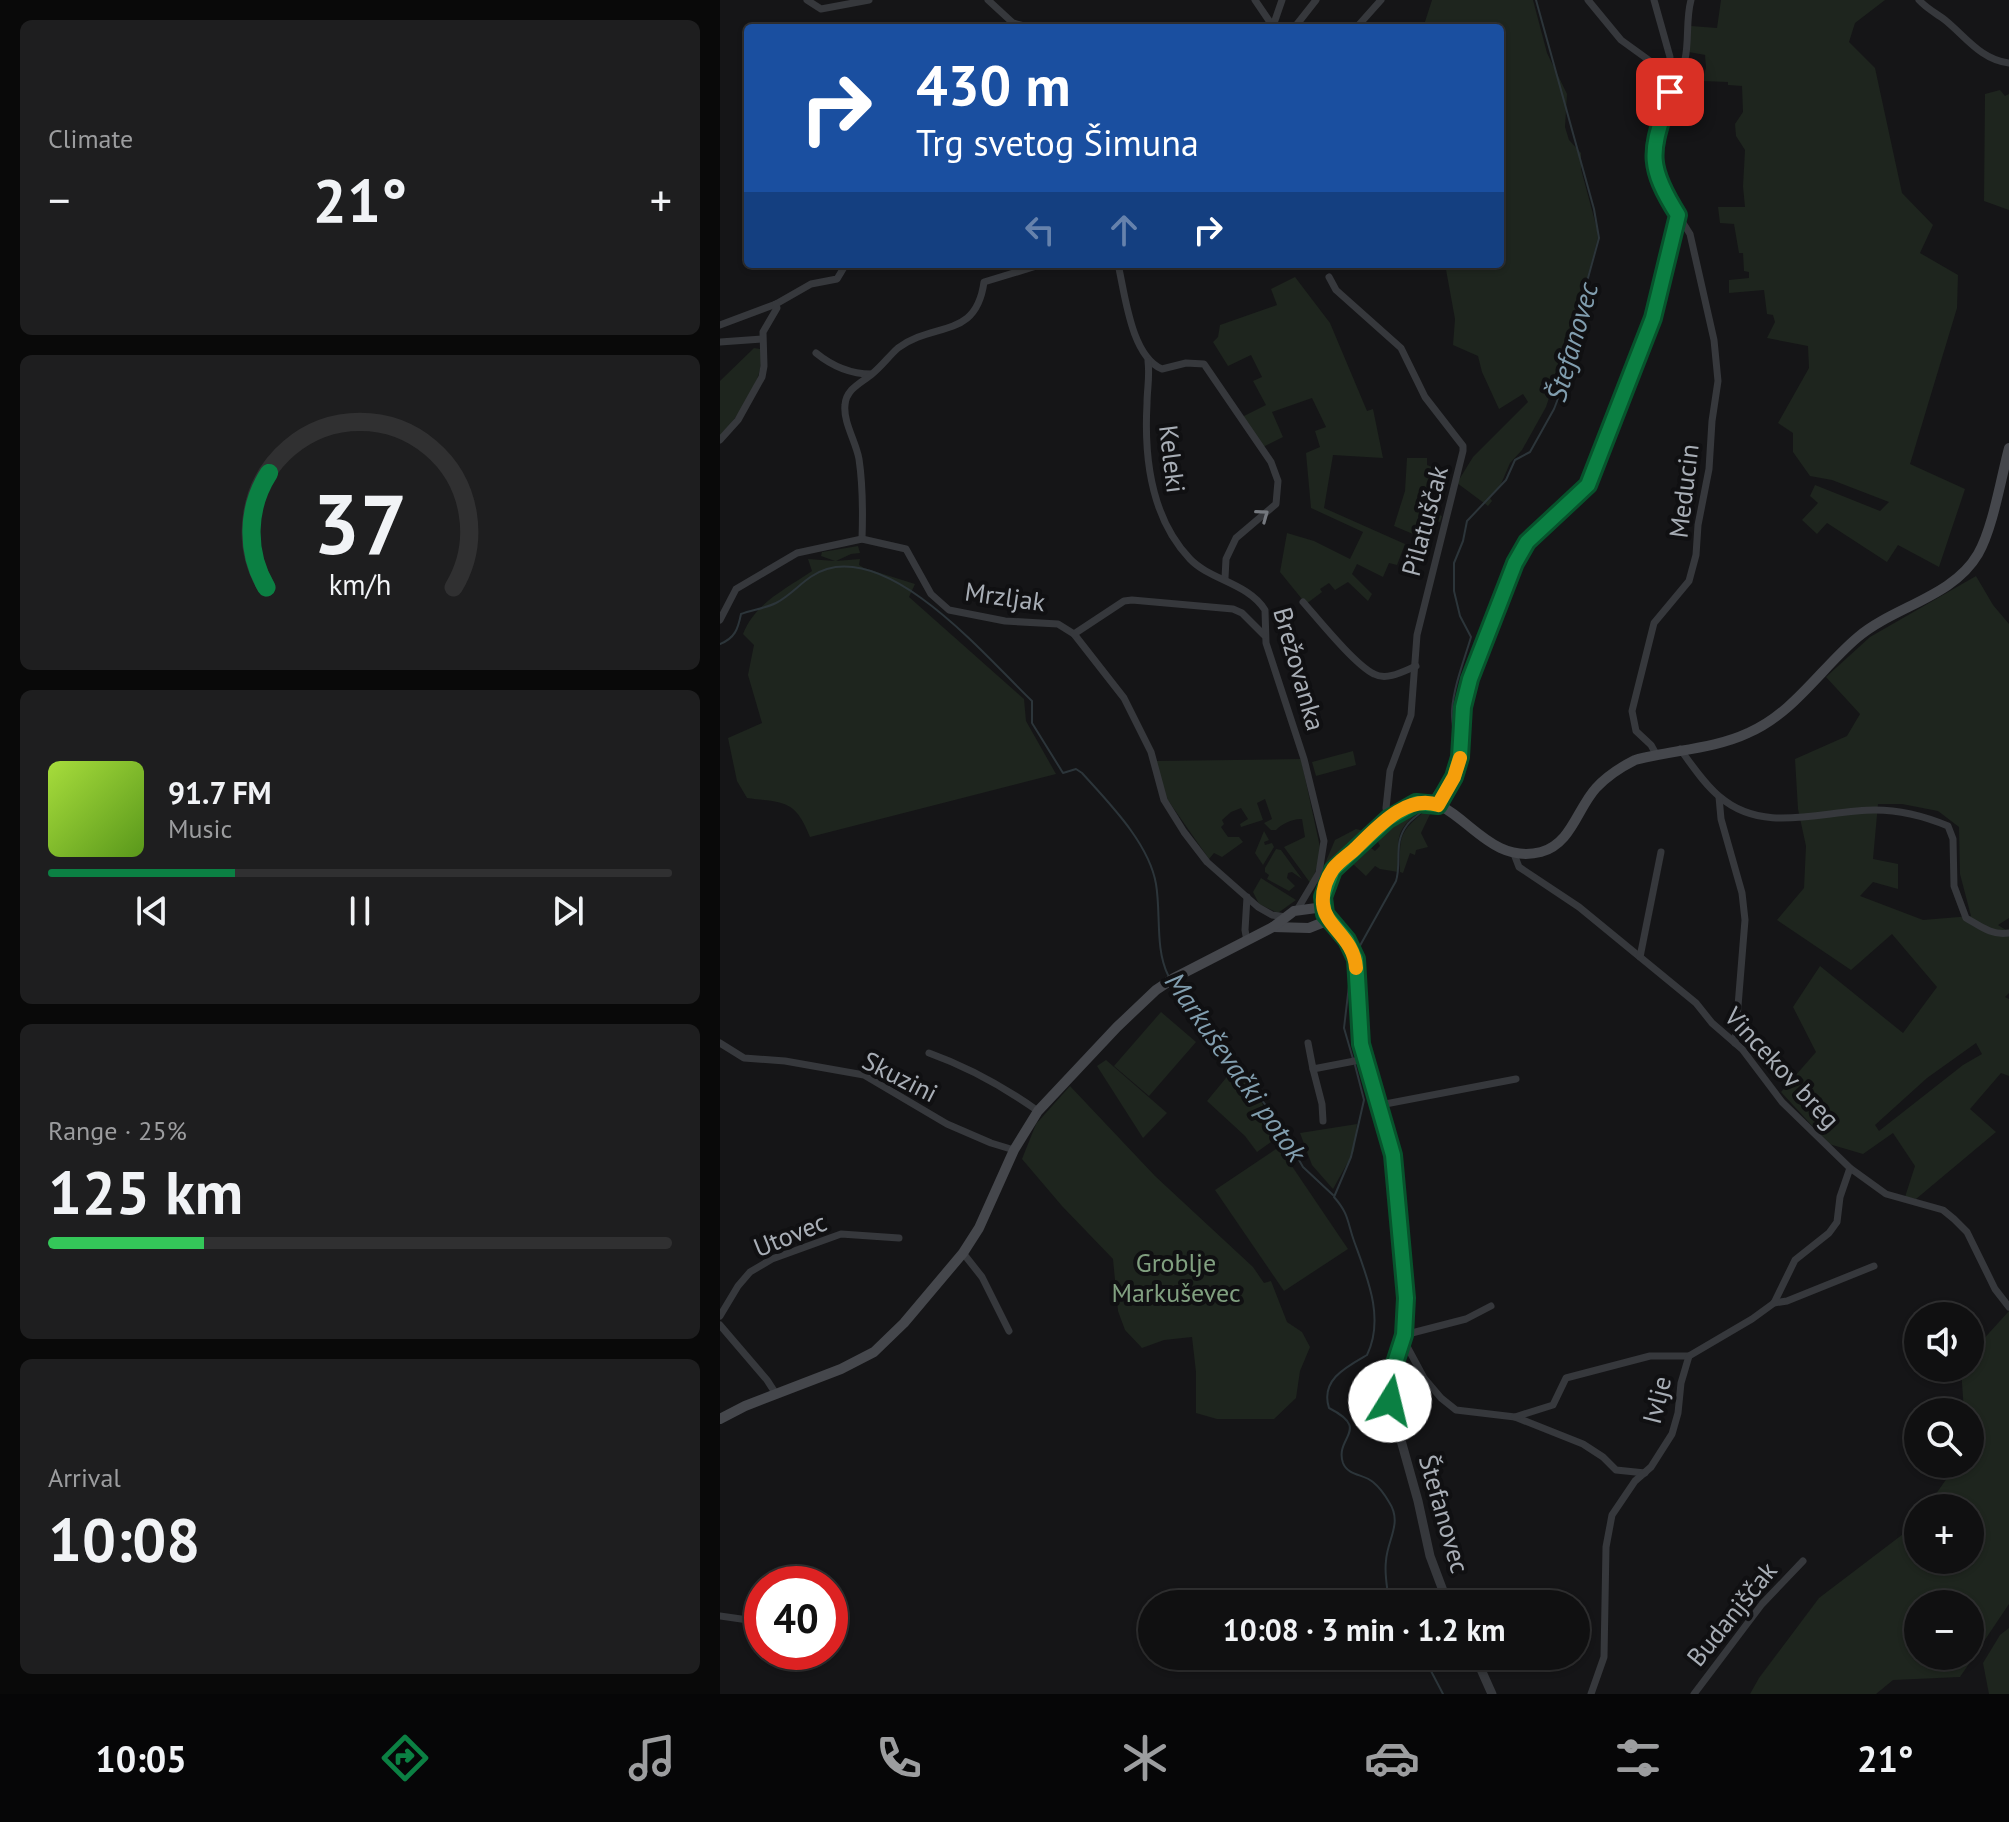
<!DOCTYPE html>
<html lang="en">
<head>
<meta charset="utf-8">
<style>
	:root { --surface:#101011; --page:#1e1e1f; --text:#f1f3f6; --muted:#9c9d9f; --line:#303031; --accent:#0b8043 }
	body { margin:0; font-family:"PT Sans",sans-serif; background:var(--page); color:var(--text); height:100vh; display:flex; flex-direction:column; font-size:30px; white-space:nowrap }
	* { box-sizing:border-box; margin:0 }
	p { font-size:26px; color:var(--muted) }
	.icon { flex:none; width:44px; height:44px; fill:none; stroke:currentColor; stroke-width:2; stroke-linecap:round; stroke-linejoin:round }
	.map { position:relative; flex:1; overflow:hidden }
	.panel { display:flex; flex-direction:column; gap:20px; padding:20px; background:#090909; width:720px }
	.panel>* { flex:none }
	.top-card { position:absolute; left:24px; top:24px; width:760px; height:244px; border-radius:8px; box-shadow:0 2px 6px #0004,0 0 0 2px var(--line); background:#1a4fa0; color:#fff; overflow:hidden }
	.buttons { position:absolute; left:1184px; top:1302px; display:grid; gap:16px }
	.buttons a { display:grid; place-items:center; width:80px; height:80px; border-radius:50%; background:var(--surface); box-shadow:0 2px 6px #0004,0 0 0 2px var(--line); font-size:40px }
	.speed { position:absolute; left:24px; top:1566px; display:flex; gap:16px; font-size:40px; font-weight:700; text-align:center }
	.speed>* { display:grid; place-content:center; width:104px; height:104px; border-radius:50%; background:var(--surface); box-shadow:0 2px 6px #0004,0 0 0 2px var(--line); line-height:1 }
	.speed .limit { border:12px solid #d22; background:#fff; color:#111 }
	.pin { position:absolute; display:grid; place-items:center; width:68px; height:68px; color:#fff; margin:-34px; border-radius:16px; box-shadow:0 4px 12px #0006 }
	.me { position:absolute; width:88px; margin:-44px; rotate:9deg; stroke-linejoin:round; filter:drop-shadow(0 0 6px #0008) }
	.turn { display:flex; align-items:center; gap:28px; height:168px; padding:0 40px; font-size:36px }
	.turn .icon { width:104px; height:104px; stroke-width:2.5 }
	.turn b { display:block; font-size:56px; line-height:68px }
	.lanes { display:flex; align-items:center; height:76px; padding:0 40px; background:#0003; justify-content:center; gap:40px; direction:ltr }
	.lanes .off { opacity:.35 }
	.big { font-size:60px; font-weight:700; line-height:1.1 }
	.panel .tile { flex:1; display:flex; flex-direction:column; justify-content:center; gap:12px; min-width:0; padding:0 28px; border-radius:12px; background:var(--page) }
	.panel .dial { align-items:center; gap:0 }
	.dial svg { height:208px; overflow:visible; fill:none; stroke:var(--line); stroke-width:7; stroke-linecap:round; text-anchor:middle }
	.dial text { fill:var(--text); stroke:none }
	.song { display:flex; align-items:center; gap:24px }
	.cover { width:96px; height:96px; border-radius:12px; background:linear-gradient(135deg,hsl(80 70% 55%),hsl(90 70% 35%)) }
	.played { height:8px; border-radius:4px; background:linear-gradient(90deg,var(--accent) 30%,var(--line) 30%) }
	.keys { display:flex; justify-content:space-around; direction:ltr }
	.heat { display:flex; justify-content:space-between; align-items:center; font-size:44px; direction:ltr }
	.charge { height:12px; border-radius:6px; background:linear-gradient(90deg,#34c759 25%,var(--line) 0) }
	.trip { position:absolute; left:418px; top:1590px; width:452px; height:80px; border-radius:40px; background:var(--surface); box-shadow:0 2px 6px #0004,0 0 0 2px var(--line); font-weight:700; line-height:80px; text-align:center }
	.menu { display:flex; height:128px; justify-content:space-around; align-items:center; background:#060607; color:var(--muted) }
	.menu .icon { width:56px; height:56px }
	.menu .on { color:var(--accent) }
	.menu b { font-size:36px; color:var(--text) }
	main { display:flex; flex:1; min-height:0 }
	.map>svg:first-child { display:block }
</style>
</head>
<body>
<main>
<section class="panel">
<div class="tile"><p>Climate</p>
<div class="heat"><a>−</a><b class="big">21°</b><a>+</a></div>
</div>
<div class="tile dial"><svg viewBox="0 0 100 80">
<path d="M14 69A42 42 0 1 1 86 69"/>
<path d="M14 69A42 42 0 0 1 15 25" stroke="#0b8043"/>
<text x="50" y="56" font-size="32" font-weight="700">37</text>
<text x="50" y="72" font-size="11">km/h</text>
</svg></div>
<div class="tile">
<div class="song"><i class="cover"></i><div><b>91.7 FM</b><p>Music</p></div></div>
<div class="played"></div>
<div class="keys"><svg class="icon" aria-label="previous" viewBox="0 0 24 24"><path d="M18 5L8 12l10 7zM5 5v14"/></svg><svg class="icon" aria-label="pause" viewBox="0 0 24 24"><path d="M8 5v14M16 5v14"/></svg><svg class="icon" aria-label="next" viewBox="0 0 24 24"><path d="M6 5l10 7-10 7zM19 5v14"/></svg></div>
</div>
<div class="tile"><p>Range · 25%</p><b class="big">125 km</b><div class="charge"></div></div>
<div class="tile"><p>Arrival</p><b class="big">10:08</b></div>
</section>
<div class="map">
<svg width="1289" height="1694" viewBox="0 0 1289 1694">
	<rect width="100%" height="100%" fill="#151517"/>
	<g fill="#1e251e" fill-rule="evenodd">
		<polygon points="712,0 813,0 827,53 847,94 845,127 849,140 861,153 861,169 877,229 878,238 863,294 826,407 802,450 790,463 781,484 770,498 772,501 768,506 737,483 753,457 808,402 803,394 779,409 762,372 758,356 733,345 735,319 725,264 780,264 780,28 703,28"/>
		<polygon points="1001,0 1165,0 1135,23 1129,42 1155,68 1182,193 1213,225 1200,253 1238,275 1237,308 1190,464 1245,489 1219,567 1178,545 1167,562 1107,523 1097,534 1082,520 1098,503 1090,496 1095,485 1160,511 1169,502 1112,480 1090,476 1073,452 1073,433 1058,423 1089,368 1088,346 1047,338 1055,322 1053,315 1047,314 1044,290 1009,293 1009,280 1029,278 1029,272 1024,271 1023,253 1019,253 1014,224 1000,223 998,207 1025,207 1023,186 1025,150 1016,136 1015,124 1023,112 1022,86 1008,85 1008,82 982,81 986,68 985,55 969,52 971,26 997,28"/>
		<polygon points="1280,90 1285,96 1289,94 1289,210 1264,201 1265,94"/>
		<polygon points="575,277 610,323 647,411 653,409 663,458 613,455 604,508 685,544 677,565 669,563 663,577 637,564 632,574 652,594 648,601 628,582 615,590 609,583 600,589 602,592 586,604 560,572 567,533 594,541 630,559 643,532 591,508 586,453 600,447 595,431 606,427 592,398 552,412 563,437 543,447 522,417 546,405 533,381 542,377 531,355 508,366 493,342 498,337 500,325 557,305 551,289"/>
		<path d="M34,348l6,1c9,24 -24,70 -40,88v-56z"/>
		<polygon points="687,458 707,458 707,465 719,470 716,479 709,478 707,496 704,496 701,509 722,516 720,522 699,515 693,534 674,526 685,491"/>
		<path d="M138,546l2,7 -9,1 -15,7 24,-2 -1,6 5,3 51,16 -6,13 115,102 2,22 30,53 -246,63c-15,-38 -26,-34 -63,-39l-10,-17 -9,-43 34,-15 -14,-48 6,-30 -11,-11c12,-31 43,-45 69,-63l-4,-12 27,2 -14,-5 1,-4z"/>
		<path d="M1256,576l17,29 16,19v294l-11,7 11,7v61l-4,4 4,2v77l-8,-3 -31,36 26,23 -80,67 -11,-2 10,-31 -22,-33 -30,21 -34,-10 -48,-52 35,-40 -23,-45 27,-41 83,67 34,-46 -45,-53 -41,36 -74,-50 27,-32 2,-42 -8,-37 -3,-50 52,-23 13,-22 -34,-37 44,-40zM1158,804h24l36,7 21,16 1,47 11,42 -48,4 -63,-24 13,-14 25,7v-25l-25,-5zM1256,1043l6,11 -19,11 -84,66 -4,-6 52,-47z"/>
		<polygon points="633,751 636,765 596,776 592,762"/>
		<path d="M581,759l19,88 -2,17 -7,20 -27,-37 21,-10 -3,-18c-8,-1 -21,5 -26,11h-5l-7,-7 8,-4 -7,-20 -8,4 6,17 -22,7 -1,-3 8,-5 -7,-11 -10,4 -9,8 2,4 -3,3 7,10h11l4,5 -21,15 -8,-4 -5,6 -44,-63 -9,-35z"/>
		<path d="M700,807l1,4c-30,21 -21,30 -23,61l-18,-3 -5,-3 -9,10 -13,-12 18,-16 4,3 5,-5 -2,-4 17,-21z"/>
		<path d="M707,809l5,1 -11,23 7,14 -12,3 -1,5 -5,-2 -7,20 -3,-1c0,-38 -2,-38 27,-63z"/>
		<polygon points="636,829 644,831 608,867 604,866 615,840"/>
		<polygon points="544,831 549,840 544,842 545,845 552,843 554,847 543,865 535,853"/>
		<polygon points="556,849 561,850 582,879 572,872 568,873 567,878 575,886 569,891 547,879 549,875 545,872 545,868"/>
		<polygon points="541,878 576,900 558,913 539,904 533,892"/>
		<polygon points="441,1012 476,1042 429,1096 394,1066"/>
		<polygon points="386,1060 447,1113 423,1138 377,1066"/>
		<polygon points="515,1067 536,1090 558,1137 537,1152 525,1136 487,1101"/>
		<polygon points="350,1086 435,1176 533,1267 544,1283 551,1281 567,1322 582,1332 590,1347 580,1371 576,1398 554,1419 497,1419 476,1413 476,1372 472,1337 444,1340 422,1348 405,1330 398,1311 393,1259 342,1206 302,1159 316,1124"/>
		<polygon points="637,1124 634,1151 613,1189 592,1165 580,1133"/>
		<polygon points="559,1147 628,1249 564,1291 495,1190"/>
		<path d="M1289,1311v293l-49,73 -67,3 -17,14h-126l9,-16 60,-80 92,-70 7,-9v41h52v-52h-44l31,-44h13v-52h-6l-3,-44h9v-14zM1198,1604h52v52h-52z"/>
		<polygon points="1289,1628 1289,1694 1269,1694 1263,1663 1280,1635"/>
	</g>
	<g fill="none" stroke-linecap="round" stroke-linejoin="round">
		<g stroke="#2c353a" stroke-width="2">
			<path d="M0,644c15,-6 18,-15 21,-30 11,-4 25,-6 35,-11 19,-10 30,-28 51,-34 69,-20 160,89 205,132v22l31,50 13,-4 6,4c27,30 67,70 74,111 5,29 -1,65 12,91"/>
			<path d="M711,798c8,-13 19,-22 23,-38 4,-16 -3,-33 -2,-50 2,-25 12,-49 19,-73l-11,-21 -6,-25v-28l9,-22 4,-20 39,-41 9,-20 15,-8 24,-43 12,-31 14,-71 19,-69 -5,-29 -58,-209"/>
			<path d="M637,951l39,-70c6,-20 -3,-38 11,-56 5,-7 14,-11 19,-18"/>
			<polyline points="632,960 624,1028 633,1059"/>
			<polyline points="454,983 553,1115 583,1167 613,1195"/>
			<path d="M635,1065l9,35 -13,57 -17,40c15,17 13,24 20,44 13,36 31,77 13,114 -21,12 -47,25 -38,53 43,22 5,29 14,55 5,13 21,11 30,19 6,5 12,13 16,20 14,21 -2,38 -3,59 -2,14 2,29 3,43"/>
			<polyline points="677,1656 684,1666 705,1666 711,1671 723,1694"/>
		</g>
		<g stroke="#36383c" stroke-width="7">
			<polyline points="87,0 101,9 149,0"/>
			<polyline points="268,0 293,23 312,28"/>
			<polyline points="535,0 554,28"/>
			<polyline points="868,0 901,40 948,74 950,92 936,133 934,161 936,175 946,196 970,234 994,340 998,381 992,421 989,469 978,525 976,555 969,581 934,623 912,711 916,731 931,745 936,754"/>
			<polyline points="934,0 950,57 948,74"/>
			<path d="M1199,0c8,9 17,13 26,20 20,16 36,40 64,43"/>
			<polyline points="553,26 562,0"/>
			<polyline points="574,28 596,0"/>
			<polyline points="636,28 661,0"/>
			<path d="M951,84c24,-22 12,-55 20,-84"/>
			<path d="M398,264c7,30 13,92 44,105l24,-6 18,1 67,98 7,19 -2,23 -40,34 -10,21 -1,19"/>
			<polyline points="609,277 616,290 681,348 705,397 743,446 743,451 697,635 691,715 670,771 666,808 668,819"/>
			<polyline points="0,325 56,304 91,284 117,279 126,264"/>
			<polyline points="0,342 42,339"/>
			<path d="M96,353c16,13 34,21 55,21"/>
			<path d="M428,361c2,16 -1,28 -1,43 -3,54 4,114 43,155 20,21 58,24 75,51l1,33 38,116 20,82 -5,32 -22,37"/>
			<polyline points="0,440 18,420 42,377 44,366 43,332 57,308 56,304"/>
			<path d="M142,539c1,-28 1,-53 -3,-80 -3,-17 -16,-37 -14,-54 1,-16 16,-22 27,-31 10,-8 17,-18 26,-26 36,-27 78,-8 86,-66l59,-18"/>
			<path d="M583,602c15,17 52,63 71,72 13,7 30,-3 42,-8"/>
			<polyline points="0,620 16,589 77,553 142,539 186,549 211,594 229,610 285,621 338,624 354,634 404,698 431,752 444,800 464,832 487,862 538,907 552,915 566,917"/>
			<polyline points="354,634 404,601 412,600 513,609 522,613 544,635"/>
			<path d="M960,749c12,16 24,35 40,48 44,38 104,13 155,13 26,0 49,6 73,16l5,13 1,47 12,32c14,8 26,18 43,15"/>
			<polyline points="999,797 1001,819 1022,893 1025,920 1015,1043"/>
			<polyline points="718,805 734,777 740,757 743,707 750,679 795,563 807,542 868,485 933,318 958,215"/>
			<polyline points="794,854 799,867 859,907 976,1003 992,1023 1022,1049 1062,1102 1130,1168 1166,1194 1223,1210 1234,1219 1247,1232 1275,1289 1289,1307"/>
			<polyline points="527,897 525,930 527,941"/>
			<polyline points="920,957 941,852"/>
			<polyline points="0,1043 24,1058 65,1061 144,1075 227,1124 271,1143 294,1150"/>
			<polyline points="588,1043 593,1069 645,1059"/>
			<path d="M209,1053c39,14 75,34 109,58"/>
			<polyline points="593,1069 602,1104 603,1121"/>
			<polyline points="660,1105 796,1079"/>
			<polyline points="243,1253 262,1277 289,1331"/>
			<polyline points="1054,1303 1067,1301 1154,1266"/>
			<polyline points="0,1316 18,1286 30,1272 52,1259 121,1234 179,1238"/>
			<polyline points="0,1325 47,1380 56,1394"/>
			<polyline points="684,1335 746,1319 771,1306"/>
			<polyline points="683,1339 704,1378 721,1398 736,1410 795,1417 863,1444 883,1457 896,1470 925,1473"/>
			<polyline points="795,1417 833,1405 846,1378 930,1356 969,1356"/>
			<polyline points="0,1616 42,1622"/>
			<polyline points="871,1694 884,1657 886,1547 892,1515 915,1481 931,1467 952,1434 958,1413 961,1383 969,1356 1032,1319 1054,1303 1075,1260 1109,1233 1117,1222 1120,1197 1130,1168"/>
			<polyline points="974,1694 1042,1604 1083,1561"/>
		</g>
		<g stroke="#36383c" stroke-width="9">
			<polyline points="609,920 627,940 636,959 641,1044 673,1155 686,1298 683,1339 675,1363 670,1401 698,1501 710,1556 728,1604"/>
			<polyline points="755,1656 772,1694"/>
		</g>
		<g stroke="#45474c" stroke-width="10">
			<path d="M553,927l36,1 20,-8c-10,-14 -6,-32 2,-46 9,-17 29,-31 44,-43 12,-11 25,-23 40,-28 43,-11 68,64 126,49 30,-8 36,-43 55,-64 11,-12 25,-21 39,-28 37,-10 79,-11 113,-27 45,-19 74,-66 110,-96 37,-31 95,-40 120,-83 15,-26 23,-76 31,-106"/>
			<polyline points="0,1419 25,1406 121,1369 154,1352 184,1323 243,1253 259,1228 294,1150 318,1111 397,1027 436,990 454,978 553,927 574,911 604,907"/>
		</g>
	</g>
	<defs><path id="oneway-chevron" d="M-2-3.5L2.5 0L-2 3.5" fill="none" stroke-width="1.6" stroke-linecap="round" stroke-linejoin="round" transform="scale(2)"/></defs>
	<use stroke="#75797f" href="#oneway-chevron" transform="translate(543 515) rotate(-36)"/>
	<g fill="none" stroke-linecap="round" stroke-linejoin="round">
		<g stroke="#07532c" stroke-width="20">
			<path id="route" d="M670,1401l5,-38 9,-28 2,-37 -13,-143 -32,-111 -5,-85 -9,-19 -22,-26 -2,-17 10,-27 55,-51 28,-16 22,2 16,-28 6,-20 3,-50 7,-28 45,-116 12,-21 61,-57 65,-167 25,-103c-35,-55 -25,-66 -8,-123"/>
		</g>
		<use href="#route" stroke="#0b8043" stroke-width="14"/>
		<path stroke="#f59e0b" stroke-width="14" d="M636,968c-2,-31 -31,-41 -33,-64 -1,-12 3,-25 10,-35 6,-8 16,-14 23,-21 21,-20 50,-54 82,-43l16,-28 6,-19"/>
	</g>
	<g text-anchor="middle" stroke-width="8" stroke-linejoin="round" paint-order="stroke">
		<g font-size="26" fill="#a8aeb6" stroke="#101012">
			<text transform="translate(452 459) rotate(83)" y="9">Keleki</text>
			<text transform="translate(964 491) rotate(-83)" y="9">Meducin</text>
			<text transform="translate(705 521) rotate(-75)" y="9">Pilatuščak</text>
			<text transform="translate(285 597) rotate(8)" y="9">Mrzljak</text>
			<text transform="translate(579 669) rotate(74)" y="9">Brežovanka</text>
			<text transform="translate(1062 1068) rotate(47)" y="9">Vincekov breg</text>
			<text transform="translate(180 1077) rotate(27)" y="9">Skuzini</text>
			<text transform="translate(70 1235) rotate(-22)" y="9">Utovec</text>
			<text transform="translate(937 1400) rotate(-76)" y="9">Ivlje</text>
			<text transform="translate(724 1514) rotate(74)" y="9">Štefanovec</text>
			<text transform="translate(1012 1614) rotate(-51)" y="9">Budanjščak</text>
		</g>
		<g font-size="26" fill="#81a080" stroke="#101012">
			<text x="456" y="1272">Groblje<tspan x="456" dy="30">Markuševec</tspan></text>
		</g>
		<g font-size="28" font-style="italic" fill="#819eaf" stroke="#101012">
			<text transform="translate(852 342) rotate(-74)" y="10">Štefanovec</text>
			<text transform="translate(516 1067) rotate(55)" y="10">Markuševački potok</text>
		</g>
	</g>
</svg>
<div class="buttons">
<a><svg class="icon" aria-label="sound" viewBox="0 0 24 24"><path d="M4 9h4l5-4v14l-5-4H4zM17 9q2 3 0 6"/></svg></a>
<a><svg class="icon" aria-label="search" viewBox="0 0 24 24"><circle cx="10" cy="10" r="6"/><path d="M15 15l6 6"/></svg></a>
<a>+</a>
<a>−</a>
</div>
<div class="speed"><div class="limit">40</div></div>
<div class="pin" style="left:950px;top:92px;background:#d93025"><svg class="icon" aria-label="arrive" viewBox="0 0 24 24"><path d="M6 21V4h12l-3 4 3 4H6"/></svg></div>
<svg class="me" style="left:670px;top:1401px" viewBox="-20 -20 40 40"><circle r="19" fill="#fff"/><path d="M0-13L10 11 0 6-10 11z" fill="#0b8043"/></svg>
<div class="trip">10:08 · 3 min · 1.2 km</div>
<div class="top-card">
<div class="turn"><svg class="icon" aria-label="right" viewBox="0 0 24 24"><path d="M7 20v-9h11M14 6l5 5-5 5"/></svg><div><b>430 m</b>Trg svetog Šimuna</div></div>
<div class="lanes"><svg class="icon off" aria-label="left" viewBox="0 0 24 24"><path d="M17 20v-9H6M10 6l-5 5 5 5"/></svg><svg class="icon off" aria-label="ahead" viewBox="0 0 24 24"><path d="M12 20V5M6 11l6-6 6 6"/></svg><svg class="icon" aria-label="right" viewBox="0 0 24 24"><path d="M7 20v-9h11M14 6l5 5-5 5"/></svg></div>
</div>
</div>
</main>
<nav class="menu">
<b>10:05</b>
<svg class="icon on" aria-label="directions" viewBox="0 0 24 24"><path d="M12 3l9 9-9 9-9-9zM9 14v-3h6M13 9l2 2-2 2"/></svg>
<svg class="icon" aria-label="music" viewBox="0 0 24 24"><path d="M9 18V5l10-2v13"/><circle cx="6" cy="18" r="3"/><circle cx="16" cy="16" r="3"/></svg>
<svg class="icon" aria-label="phone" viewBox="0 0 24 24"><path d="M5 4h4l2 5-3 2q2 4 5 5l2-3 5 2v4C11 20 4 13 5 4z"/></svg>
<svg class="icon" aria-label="climate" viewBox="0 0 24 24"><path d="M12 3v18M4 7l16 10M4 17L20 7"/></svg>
<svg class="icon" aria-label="car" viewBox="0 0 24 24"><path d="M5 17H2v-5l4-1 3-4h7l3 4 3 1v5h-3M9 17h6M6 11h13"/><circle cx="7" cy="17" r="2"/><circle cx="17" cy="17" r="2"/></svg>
<svg class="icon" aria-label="filters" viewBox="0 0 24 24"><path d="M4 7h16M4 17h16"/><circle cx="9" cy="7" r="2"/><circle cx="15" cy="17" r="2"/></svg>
<b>21°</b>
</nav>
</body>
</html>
